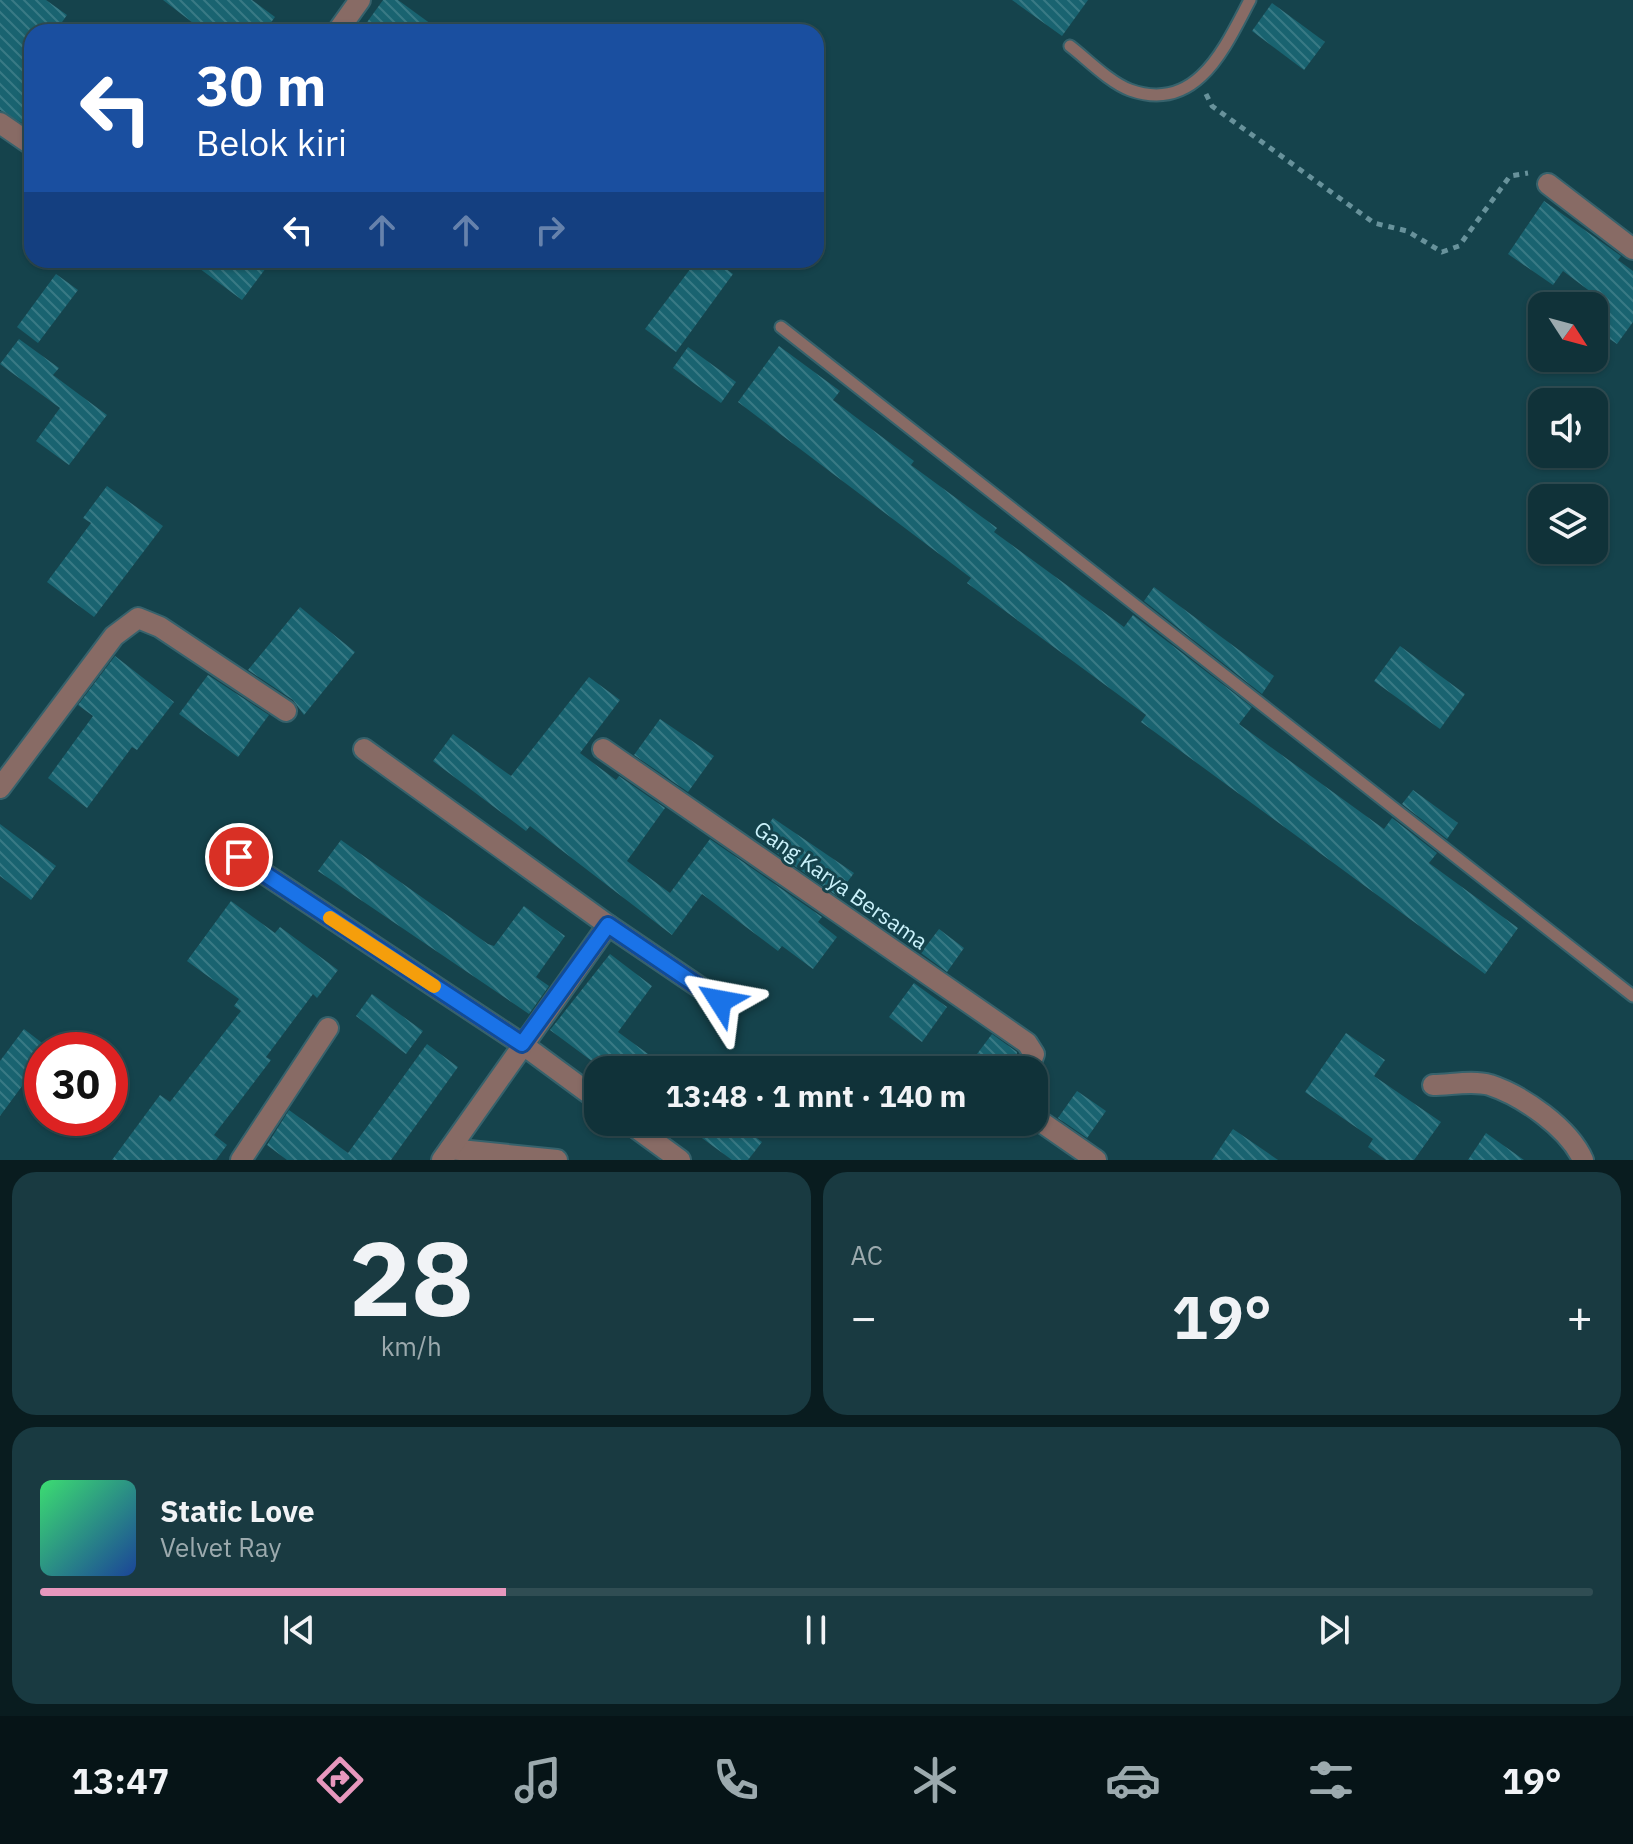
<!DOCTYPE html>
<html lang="id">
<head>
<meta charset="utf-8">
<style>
	:root { --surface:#103239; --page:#193a41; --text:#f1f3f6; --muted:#9caaae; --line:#304d53; --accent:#e797bd }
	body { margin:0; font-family:"IBM Plex Sans",sans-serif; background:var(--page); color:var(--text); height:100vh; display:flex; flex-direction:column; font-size:30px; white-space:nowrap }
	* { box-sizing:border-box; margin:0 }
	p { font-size:26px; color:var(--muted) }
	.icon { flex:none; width:44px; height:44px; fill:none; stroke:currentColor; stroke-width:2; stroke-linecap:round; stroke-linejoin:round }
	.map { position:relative; height:1160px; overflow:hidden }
	.panel { display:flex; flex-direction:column; gap:12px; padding:12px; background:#091c1f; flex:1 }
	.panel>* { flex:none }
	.hud { position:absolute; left:24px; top:24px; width:800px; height:244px; border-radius:24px; box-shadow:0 2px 6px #0004,0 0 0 2px var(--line); background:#1a4fa0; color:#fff; overflow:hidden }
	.needle { width:52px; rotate:126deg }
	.tools { position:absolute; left:1528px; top:292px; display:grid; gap:16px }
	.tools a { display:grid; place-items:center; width:80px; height:80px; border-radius:16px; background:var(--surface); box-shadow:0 2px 6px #0004,0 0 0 2px var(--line); font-size:40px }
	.speed { position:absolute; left:24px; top:1032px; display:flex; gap:16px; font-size:40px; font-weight:700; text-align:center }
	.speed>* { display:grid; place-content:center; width:104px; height:104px; border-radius:50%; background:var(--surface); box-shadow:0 2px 6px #0004,0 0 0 2px var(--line); line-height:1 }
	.speed .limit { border:12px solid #d22; background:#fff; color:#111 }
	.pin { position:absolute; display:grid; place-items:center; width:68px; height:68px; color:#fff; margin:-34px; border:4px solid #fff; border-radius:50%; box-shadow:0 2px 8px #0007 }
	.me { position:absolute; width:88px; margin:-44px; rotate:304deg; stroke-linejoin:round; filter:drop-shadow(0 0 6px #0008) }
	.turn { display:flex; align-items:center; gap:28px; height:168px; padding:0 40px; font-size:36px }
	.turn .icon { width:104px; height:104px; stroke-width:2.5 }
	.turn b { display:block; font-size:56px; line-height:68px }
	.lanes { display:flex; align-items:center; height:76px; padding:0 40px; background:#0003; justify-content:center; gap:40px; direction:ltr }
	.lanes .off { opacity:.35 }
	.big { font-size:60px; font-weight:700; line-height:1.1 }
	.panel .card { flex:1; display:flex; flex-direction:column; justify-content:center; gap:12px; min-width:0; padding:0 28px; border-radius:24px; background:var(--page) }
	.panel .dial { align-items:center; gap:0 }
	.dial b { font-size:104px; line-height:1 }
	.song { display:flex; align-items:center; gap:24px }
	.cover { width:96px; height:96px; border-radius:12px; background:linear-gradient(135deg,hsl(140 70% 55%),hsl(220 70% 35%)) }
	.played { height:8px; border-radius:4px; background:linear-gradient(90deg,var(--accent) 30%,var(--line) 30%) }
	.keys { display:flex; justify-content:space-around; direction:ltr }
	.heat { display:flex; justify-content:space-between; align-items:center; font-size:44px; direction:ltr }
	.panel .tiles { flex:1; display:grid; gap:12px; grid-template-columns:1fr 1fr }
	.card:last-child { grid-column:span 2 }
	.trip { position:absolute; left:584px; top:1056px; width:464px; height:80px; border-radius:24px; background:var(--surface); box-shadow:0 2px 6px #0004,0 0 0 2px var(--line); font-weight:700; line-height:80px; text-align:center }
	.tabs { display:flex; height:128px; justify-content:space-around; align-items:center; background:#061417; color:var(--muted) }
	.tabs .icon { width:56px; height:56px }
	.tabs .on { color:var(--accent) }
	.tabs b { font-size:36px; color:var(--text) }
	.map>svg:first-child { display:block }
</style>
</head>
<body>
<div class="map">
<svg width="1633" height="1160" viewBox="0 0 1633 1160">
	<defs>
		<pattern id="building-back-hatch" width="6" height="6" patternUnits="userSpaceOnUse" patternTransform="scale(2)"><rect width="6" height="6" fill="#196370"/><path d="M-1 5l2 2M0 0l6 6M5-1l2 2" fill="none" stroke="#397a85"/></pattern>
	</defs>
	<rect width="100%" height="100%" fill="#15434c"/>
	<g fill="url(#building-back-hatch)">
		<polygon points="0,0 46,0 67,15 55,32 32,32 32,129 0,110"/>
		<polygon points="163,0 252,0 275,17 264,32 205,32"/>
		<polygon points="383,0 398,0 442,32 360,32"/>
		<polygon points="1012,0 1088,0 1062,36"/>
		<polygon points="1272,3 1325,42 1304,70 1252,31"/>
		<polygon points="1544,201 1621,256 1618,260 1633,271 1633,322 1617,344 1594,328 1594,305 1599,298 1563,271 1553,285 1508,254"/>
		<polygon points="188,260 272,260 242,300"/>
		<polygon points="697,260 714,260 733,274 676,352 645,329"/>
		<polygon points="56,274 78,290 38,343 17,327"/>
		<polygon points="19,339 59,368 53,375 107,415 69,465 36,441 60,408 0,364"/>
		<polygon points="779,346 840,391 833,400 914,461 911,465 997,528 994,532 1124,627 1133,615 1252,707 1239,724 1384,829 1392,818 1437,853 1429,863 1518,928 1485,974 1141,722 1146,715 967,583 971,578 738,402"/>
		<polygon points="688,347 736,382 721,403 673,368"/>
		<polygon points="107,486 163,526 94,617 47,582 91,523 83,518"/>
		<polygon points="1154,587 1274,676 1262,694 1144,601"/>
		<polygon points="300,607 355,652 304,715 293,700 248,670"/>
		<polygon points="1400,646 1465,694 1440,729 1374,681"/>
		<polygon points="115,656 174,702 137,750 132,747 87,808 48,778 93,716 78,705"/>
		<polygon points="208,675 269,715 238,757 179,714"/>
		<polygon points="589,677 620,700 580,753 616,780 619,776 665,808 627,861 670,893 710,839 822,917 818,922 837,937 813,969 782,946 778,951 702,894 672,935 530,826 526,831 433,761 453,734 511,776"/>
		<polygon points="660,719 714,756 688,792 634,755"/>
		<polygon points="1413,790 1458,823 1447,839 1402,804"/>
		<polygon points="773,818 854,873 837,896 758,840"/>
		<polygon points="0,824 56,866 31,900 0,876"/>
		<polygon points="341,840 488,944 494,946 524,906 565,936 536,977 549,986 529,1014 318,871"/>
		<polygon points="231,901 275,933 280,927 338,970 317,998 313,994 266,1057 271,1060 214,1135 227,1145 216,1160 112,1160 160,1095 170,1102 241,1011 234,1006 239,999 187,961"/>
		<polygon points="939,929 964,948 947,972 921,953"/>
		<polygon points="610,954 652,986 618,1032 670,1070 604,1070 550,1030"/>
		<polygon points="914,983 947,1007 922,1042 889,1017"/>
		<polygon points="372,994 423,1031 406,1054 356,1016"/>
		<polygon points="24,1029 50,1049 42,1050 42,1059 0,1116 0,1061"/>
		<polygon points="1346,1033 1385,1060 1374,1076 1441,1122 1414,1160 1386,1160 1368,1147 1373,1139 1305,1092"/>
		<polygon points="992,1034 1017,1052 1015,1070 965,1070"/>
		<polygon points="427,1044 458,1067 391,1160 287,1160 267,1145 289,1110 348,1153"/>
		<polygon points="1077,1091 1106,1111 1087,1138 1058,1118"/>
		<polygon points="680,1122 736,1122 762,1142 748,1160 732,1160"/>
		<polygon points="1233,1129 1278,1160 1212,1160"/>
		<polygon points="1486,1133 1524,1160 1468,1160"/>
	</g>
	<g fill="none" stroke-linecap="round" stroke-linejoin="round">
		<g stroke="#36626c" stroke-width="15">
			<g id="lane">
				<path d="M1070,46c17,13 39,36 60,44 67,24 95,-43 120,-90"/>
				<polyline points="781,327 1633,996"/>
			</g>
		</g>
		<g stroke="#36626c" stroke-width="24">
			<g id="street">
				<polyline points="337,32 360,0"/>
				<polyline points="0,123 32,145"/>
				<polyline points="1548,184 1633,249"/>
				<polyline points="364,749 608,925"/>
				<polyline points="603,749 1027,1043 1034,1054 1028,1070"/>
				<polyline points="0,788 114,636 138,618 160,627 286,711"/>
				<polyline points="239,857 522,1044 598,1100"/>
				<path d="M1433,1085c17,0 40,-5 57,0 33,11 79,43 93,75"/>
				<polyline points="1034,1117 1096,1160"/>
				<polyline points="628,1122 680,1160"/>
				<polyline points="450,1149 557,1160"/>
				<polyline points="241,1160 328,1028"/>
				<polyline points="442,1160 608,925 720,1001"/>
			</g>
		</g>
		<polyline stroke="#68929b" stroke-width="5" stroke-dasharray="6 6" stroke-linecap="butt" points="1206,94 1212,106 1374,223 1407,231 1442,252 1459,246 1510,176 1528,173"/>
		<use href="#lane" stroke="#886b65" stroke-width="11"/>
		<use href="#street" stroke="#886b65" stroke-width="20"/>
	</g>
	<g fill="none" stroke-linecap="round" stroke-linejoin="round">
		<g stroke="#114b97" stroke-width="20">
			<polyline id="route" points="239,857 522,1044 608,925 720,1001"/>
		</g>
		<use href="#route" stroke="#1a73e8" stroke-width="14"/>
		<polyline stroke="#f59e0b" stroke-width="14" points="330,918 434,986"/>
	</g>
	<g text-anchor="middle" stroke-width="6" stroke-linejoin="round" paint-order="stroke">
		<g font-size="22" fill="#cbf2fb" stroke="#15434c">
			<text transform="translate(841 885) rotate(35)" y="8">Gang Karya Bersama</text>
		</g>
	</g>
</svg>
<div class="tools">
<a><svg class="needle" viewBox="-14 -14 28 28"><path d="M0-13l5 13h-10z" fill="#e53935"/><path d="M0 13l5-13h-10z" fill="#9caaae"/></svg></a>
<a><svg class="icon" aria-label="sound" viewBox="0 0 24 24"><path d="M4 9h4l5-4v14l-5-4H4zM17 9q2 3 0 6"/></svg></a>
<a><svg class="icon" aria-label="layers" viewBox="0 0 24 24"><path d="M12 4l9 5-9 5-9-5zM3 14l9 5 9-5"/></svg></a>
</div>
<div class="speed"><div class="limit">30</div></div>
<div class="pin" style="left:239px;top:857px;background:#d93025"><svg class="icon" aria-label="arrive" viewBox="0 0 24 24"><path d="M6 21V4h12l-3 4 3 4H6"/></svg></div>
<svg class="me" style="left:720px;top:1001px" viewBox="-20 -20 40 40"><path d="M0-17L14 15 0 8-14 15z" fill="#1a73e8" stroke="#fff" stroke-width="4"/></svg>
<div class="trip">13:48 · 1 mnt · 140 m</div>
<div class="hud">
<div class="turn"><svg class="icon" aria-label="left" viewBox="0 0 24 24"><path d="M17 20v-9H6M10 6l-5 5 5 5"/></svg><div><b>30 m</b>Belok kiri</div></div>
<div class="lanes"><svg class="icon" aria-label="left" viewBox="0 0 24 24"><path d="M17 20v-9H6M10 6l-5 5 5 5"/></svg><svg class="icon off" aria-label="ahead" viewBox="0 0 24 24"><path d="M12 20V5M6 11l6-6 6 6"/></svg><svg class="icon off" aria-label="ahead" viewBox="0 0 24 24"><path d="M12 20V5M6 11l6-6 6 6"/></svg><svg class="icon off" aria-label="right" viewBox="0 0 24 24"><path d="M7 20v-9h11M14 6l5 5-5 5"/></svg></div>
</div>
</div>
<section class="panel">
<div class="tiles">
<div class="card dial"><b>28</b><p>km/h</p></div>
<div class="card"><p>AC</p>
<div class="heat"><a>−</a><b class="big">19°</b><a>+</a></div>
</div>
<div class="card">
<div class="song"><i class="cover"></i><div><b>Static Love</b><p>Velvet Ray</p></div></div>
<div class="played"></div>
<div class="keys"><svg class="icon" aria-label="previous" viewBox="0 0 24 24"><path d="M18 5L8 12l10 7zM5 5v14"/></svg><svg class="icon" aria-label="pause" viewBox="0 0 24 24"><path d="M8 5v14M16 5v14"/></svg><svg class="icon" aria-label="next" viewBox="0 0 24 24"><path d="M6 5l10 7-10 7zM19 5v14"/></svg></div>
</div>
</div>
</section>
<nav class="tabs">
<b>13:47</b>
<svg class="icon on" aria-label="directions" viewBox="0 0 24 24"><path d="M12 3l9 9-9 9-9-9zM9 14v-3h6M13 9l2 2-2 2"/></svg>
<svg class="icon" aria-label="music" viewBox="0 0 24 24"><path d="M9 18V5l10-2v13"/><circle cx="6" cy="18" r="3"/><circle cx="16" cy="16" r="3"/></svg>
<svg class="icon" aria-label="phone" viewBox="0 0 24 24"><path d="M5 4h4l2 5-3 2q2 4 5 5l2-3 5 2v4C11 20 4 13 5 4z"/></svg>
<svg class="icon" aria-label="climate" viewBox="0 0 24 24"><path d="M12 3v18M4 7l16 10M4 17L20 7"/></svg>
<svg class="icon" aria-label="car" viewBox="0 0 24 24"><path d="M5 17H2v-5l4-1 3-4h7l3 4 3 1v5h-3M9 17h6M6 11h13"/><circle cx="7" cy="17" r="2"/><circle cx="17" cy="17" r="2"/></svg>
<svg class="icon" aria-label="filters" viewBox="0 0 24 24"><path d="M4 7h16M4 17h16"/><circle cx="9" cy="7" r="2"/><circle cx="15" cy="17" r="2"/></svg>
<b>19°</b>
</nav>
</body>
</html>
